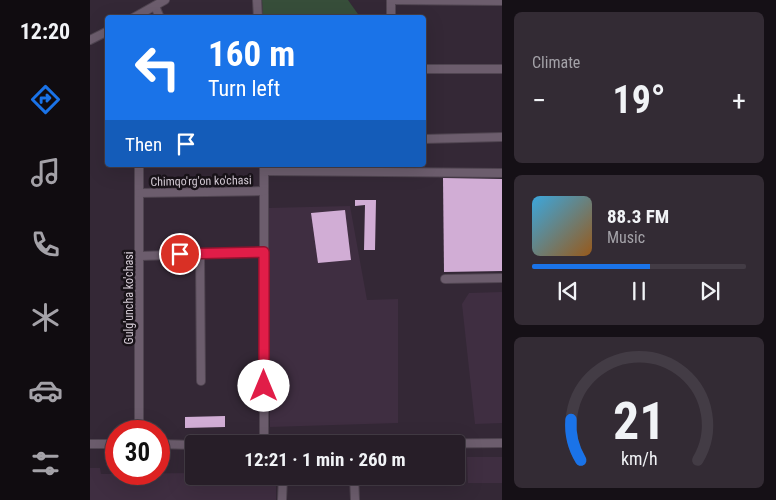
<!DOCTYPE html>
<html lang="en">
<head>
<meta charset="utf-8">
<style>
	:root { --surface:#271e28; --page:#332b34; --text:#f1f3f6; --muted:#a4a2a8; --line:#433c45; --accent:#1a73e8 }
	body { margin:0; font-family:"Roboto Condensed",sans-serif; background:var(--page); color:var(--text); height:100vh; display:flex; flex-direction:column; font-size:19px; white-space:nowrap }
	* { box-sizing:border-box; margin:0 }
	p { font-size:16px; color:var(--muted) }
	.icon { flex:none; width:28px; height:28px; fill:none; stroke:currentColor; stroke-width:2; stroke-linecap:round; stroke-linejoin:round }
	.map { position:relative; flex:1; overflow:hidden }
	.sheet { display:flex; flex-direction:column; gap:12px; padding:12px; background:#151016; width:274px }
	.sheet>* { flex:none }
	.hud { position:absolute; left:15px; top:15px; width:321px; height:152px; border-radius:5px; box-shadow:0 5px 20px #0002,0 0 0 1px var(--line); background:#1a73e8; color:#fff; overflow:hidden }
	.speed { position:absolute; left:15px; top:420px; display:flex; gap:10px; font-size:25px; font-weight:700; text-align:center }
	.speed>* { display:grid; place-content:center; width:65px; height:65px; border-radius:50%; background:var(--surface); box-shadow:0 5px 20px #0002,0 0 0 1px var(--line); line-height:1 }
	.speed .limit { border:8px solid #d22; background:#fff; color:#111 }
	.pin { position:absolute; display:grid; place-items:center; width:42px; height:42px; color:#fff; margin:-21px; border:2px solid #fff; border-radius:50%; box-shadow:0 1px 5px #0007 }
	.me { position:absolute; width:55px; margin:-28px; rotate:0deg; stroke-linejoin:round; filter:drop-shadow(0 0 4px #0008) }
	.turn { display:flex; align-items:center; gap:18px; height:105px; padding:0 20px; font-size:22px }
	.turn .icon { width:65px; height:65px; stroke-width:2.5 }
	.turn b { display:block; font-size:35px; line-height:42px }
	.then { display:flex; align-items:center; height:48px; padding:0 20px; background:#0003; gap:10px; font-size:19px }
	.big { font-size:38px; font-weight:700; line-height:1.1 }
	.sheet .tile { flex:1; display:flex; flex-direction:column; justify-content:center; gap:8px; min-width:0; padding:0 18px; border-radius:8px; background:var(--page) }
	.sheet .dial { align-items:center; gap:0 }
	.dial svg { height:130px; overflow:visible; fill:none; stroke:var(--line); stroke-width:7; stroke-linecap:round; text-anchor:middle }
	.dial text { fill:var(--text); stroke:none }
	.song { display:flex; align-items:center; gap:15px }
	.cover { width:60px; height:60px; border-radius:8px; background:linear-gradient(135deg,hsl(200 70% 55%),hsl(30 70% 35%)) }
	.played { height:5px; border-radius:2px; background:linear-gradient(90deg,var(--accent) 55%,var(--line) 55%) }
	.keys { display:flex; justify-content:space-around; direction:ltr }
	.heat { display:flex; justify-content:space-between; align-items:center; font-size:28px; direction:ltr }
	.trip { position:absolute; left:95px; top:435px; width:280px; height:50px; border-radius:5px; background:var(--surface); box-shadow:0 5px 20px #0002,0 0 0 1px var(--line); font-weight:700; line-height:50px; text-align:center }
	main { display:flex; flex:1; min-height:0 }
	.tabs { display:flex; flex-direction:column; width:90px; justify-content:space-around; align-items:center; background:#100c10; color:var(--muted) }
	.tabs .icon { width:35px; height:35px }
	.tabs .current { color:var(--accent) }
	.tabs b { font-size:22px; color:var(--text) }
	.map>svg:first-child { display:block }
</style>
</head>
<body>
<main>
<nav class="tabs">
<b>12:20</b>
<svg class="icon current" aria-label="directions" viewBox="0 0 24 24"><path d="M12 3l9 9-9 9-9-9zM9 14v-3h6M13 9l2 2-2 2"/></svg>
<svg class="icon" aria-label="music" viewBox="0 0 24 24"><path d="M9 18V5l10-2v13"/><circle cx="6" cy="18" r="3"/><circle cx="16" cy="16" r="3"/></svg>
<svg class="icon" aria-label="phone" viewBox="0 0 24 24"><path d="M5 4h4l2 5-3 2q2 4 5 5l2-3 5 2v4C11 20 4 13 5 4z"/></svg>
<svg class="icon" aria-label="climate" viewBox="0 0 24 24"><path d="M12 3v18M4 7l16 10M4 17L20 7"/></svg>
<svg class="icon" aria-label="car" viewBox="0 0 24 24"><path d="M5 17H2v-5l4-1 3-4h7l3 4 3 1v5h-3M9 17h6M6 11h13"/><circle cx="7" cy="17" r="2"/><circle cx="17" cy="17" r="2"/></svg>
<svg class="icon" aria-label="filters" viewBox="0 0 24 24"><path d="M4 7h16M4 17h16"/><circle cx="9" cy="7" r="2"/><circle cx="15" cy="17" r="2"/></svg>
</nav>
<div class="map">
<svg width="413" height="500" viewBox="0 0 413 500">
	<rect width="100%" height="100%" fill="#342836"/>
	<g fill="#3f2e41">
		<polygon points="260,206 277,300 308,299 308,423 180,427 178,208"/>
		<polygon points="412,292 412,423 385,424 372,304 379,293"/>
		<polygon points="377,457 412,457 412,488 412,483 378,483"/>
		<polygon points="0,468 10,468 11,474 104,473 104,476 186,476 186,500 0,500"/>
	</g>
	<polygon fill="#374e3a" points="172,0 258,0 270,17 173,17"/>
	<g fill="#d1add5">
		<polygon points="353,178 413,179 413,271 354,272"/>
		<polygon points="265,200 286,200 285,250 274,250 275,205 265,206"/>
		<polygon points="255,210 261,260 228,263 221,213"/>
		<polygon points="135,416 135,427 95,428 95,417"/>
	</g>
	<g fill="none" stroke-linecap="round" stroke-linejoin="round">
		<g stroke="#504551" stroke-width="10">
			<g id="minor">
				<polyline points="167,0 168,18"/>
				<polyline points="301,0 413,1"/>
				<polyline points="65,6 70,18"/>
				<polyline points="43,18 75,0"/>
				<polyline points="301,18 301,0"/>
				<polyline points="0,40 18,31"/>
				<polyline points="334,69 413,69"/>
				<polyline points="334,139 413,137"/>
				<polyline points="49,165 49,431"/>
				<polyline points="174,165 174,444"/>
				<polyline points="174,171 413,173"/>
				<polyline points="49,193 174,191"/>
				<polyline points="110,254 111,381"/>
				<polyline points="50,256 174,252"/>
				<polyline points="355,279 413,278"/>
				<polyline points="0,444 26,444"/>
				<polyline points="69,444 104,445"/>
				<polyline points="293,444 413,443"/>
				<polyline points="264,476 265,500"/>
				<polyline points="192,500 193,476"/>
			</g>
		</g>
		<use href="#minor" stroke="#6c5d6d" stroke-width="8"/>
	</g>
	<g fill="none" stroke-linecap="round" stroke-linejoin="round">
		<g stroke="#92132f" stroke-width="12">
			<polyline id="route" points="90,254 174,252 174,386"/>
		</g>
		<use href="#route" stroke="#e11d48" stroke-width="9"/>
	</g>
	<g text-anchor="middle" stroke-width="5" stroke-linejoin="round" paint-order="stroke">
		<g font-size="12" fill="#d7ced8" stroke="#191319">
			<text transform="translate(111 181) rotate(-1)" y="4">Chimqo'rg'on ko'chasi</text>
			<text transform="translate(39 298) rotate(-90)" y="4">Gulg'uncha ko'chasi</text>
		</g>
	</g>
</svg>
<div class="speed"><div class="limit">30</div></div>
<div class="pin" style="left:90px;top:254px;background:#d93025"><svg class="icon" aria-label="arrive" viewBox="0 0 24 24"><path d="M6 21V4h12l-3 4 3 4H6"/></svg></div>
<svg class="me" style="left:174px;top:386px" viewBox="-20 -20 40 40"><circle r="19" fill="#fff"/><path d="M0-13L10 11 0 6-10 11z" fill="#e11d48"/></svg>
<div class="trip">12:21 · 1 min · 260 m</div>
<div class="hud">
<div class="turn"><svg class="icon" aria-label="left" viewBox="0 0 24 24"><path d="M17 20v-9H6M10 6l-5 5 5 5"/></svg><div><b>160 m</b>Turn left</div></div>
<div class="then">Then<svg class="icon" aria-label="arrive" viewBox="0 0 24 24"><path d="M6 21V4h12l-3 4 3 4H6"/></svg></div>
</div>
</div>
<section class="sheet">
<div class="tile"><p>Climate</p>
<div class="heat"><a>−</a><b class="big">19°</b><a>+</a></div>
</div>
<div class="tile">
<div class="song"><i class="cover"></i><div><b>88.3 FM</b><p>Music</p></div></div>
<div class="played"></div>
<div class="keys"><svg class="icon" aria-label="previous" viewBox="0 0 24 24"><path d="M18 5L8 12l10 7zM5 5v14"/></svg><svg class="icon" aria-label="pause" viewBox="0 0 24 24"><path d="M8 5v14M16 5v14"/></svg><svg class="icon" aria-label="next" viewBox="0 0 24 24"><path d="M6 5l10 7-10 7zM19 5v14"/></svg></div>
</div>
<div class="tile dial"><svg viewBox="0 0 100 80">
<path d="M14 69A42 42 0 1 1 86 69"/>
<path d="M14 69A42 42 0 0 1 8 44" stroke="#1a73e8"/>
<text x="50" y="56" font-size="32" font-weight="700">21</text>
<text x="50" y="72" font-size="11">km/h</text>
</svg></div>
</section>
</main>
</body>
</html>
